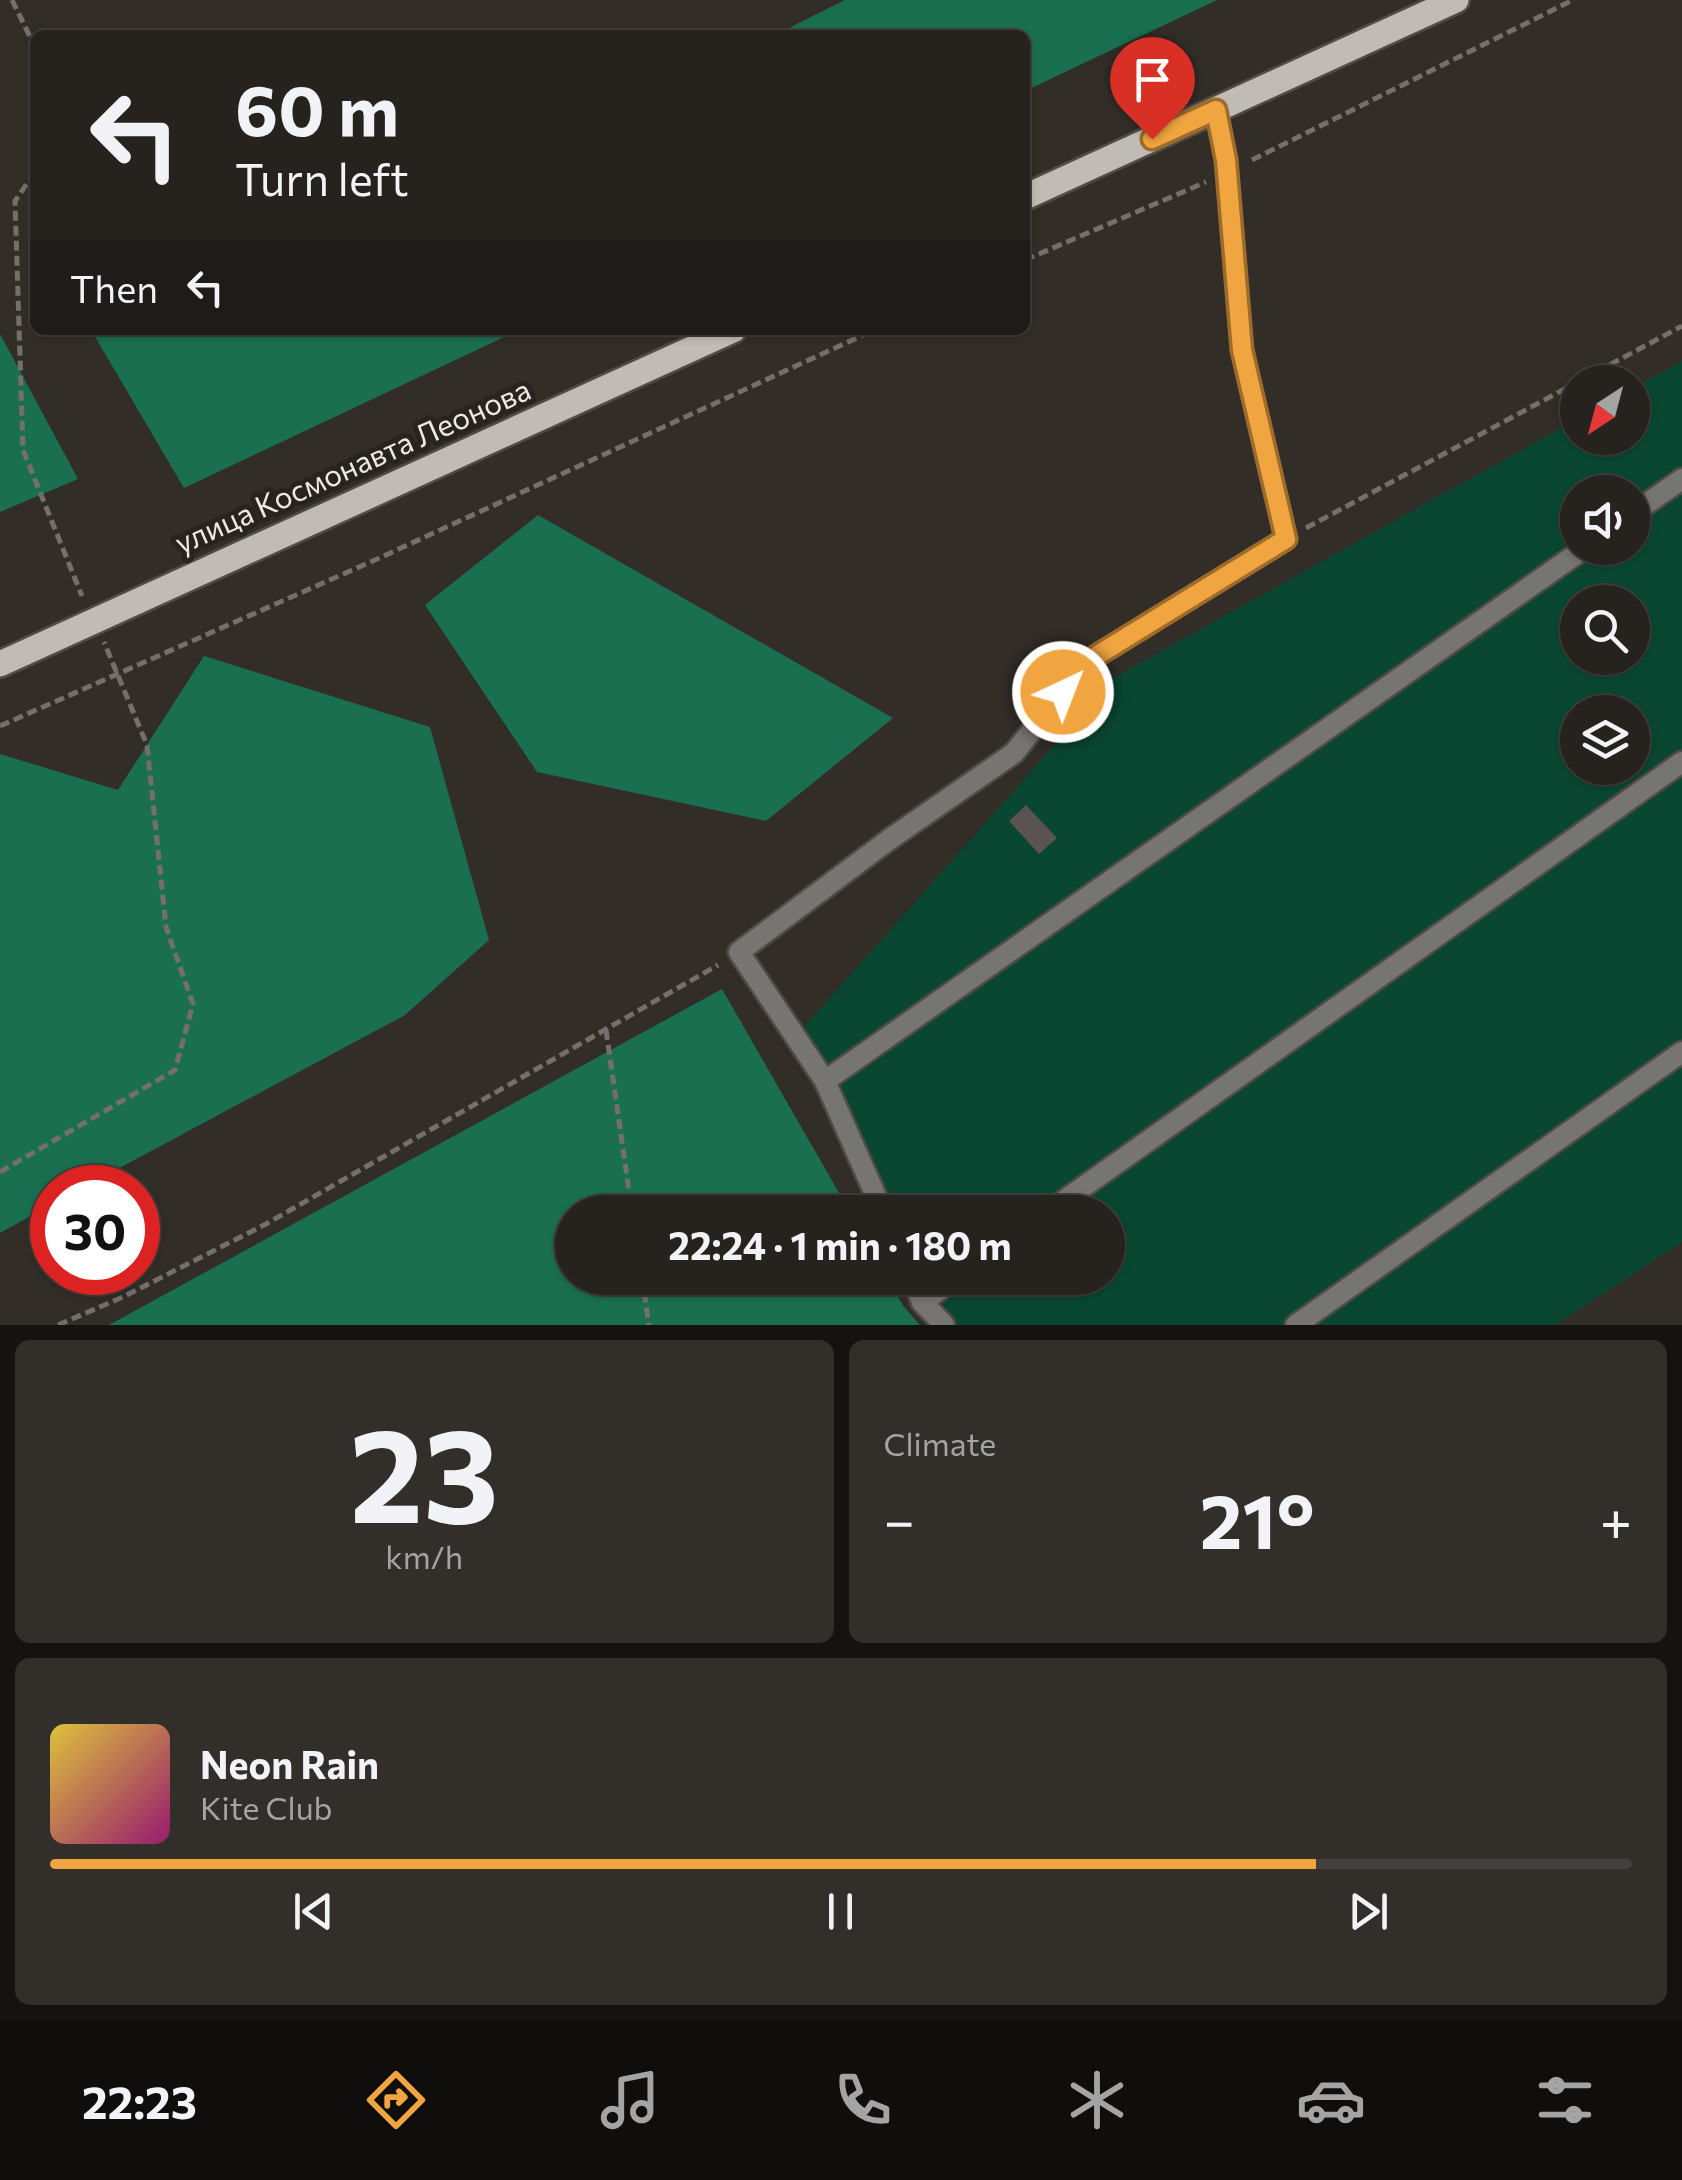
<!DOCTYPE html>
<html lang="en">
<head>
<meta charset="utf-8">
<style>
	:root { --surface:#26221e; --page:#322f2b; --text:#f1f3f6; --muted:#a4a4a4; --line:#423f3c; --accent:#f1a540 }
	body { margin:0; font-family:Commissioner,sans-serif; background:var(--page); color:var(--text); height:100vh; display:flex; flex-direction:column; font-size:38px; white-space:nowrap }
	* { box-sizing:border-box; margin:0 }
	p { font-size:32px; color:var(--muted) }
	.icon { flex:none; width:55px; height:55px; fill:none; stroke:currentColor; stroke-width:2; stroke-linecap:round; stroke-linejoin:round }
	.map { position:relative; height:1325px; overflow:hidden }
	.panel { display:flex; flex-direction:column; gap:15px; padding:15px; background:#151310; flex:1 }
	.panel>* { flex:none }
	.guide { position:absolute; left:30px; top:30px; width:1000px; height:305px; border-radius:15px; box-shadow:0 2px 8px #0004,0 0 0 2px var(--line); background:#26221e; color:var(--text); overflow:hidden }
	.needle { width:65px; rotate:216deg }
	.fabs { position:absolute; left:1560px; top:365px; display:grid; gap:20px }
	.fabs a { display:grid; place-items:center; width:90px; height:90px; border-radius:50%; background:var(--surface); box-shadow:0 2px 8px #0004,0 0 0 2px var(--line); font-size:50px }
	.speed { position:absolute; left:30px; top:1165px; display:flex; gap:20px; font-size:50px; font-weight:700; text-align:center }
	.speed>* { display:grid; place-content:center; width:130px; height:130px; border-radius:50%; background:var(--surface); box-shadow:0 2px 8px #0004,0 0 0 2px var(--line); line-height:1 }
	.speed .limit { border:15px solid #d22; background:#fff; color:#111 }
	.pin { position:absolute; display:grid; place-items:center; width:85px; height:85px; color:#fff; margin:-102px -42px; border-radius:50% 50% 50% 0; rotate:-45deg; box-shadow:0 0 10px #0007 }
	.pin .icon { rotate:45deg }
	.me { position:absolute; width:110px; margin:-55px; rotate:43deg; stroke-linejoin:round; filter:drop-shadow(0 0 8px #0008) }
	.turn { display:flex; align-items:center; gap:35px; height:210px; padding:0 40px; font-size:45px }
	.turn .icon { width:130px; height:130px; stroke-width:2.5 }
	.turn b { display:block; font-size:70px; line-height:85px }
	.then { display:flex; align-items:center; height:95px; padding:0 40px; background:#0003; gap:20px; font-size:38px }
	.big { font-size:75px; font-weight:700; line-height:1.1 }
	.panel .card { flex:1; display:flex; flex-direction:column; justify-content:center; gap:15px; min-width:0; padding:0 35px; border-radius:15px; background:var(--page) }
	.panel .dial { align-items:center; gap:0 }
	.dial b { font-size:130px; line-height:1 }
	.song { display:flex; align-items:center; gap:30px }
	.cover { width:120px; height:120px; border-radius:15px; background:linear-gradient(135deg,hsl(50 70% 55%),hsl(320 70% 35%)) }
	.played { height:10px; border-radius:5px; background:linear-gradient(90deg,var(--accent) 80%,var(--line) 80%) }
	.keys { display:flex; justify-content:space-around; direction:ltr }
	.heat { display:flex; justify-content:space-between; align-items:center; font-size:55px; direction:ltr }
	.panel .tiles { flex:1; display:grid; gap:15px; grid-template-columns:1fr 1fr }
	.card:last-child { grid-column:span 2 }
	.trip { position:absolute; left:555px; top:1195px; width:570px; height:100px; border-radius:50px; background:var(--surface); box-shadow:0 2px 8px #0004,0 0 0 2px var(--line); font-weight:700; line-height:100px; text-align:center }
	.dock { display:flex; height:160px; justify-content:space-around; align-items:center; background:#0f0e0c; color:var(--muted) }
	.dock .icon { width:70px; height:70px }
	.dock .active { color:var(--accent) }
	.dock b { font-size:45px; color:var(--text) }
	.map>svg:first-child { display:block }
</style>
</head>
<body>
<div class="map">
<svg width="1682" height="1325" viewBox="0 0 1682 1325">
	<rect width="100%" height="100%" fill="#332d28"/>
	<path fill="#094732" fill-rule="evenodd" d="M1682,361v881l-127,83h-599l-27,-47h179v-66h-215l-97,-176 319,-359 462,-258 1,19h54l1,-49zM1578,492h54v56h-54zM1578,602h54v56h-54zM1578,712h54v56h-54z"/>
	<g fill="#1a6f51">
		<polygon points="845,0 1217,0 1025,91 1025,35 775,35"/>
		<polygon points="91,330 519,330 184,488"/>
		<polygon points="0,334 78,479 0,512"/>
		<polygon points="538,515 893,718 766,821 537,772 425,605"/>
		<polygon points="204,656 430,727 489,940 405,1015 84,1187 52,1188 52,1204 0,1233 0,754 118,790"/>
		<polygon points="722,989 850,1212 572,1212 572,1278 887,1278 904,1307 920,1325 109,1325"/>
	</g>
	<polygon fill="#5b5254" points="1026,805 1057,838 1039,854 1009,821"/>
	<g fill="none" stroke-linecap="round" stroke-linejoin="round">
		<g stroke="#514b46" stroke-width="25">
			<g id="street">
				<polyline points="1632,514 1682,479"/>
				<polyline points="825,1081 739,952 890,839 1014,753 1088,661 1286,539 1242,350 1226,160 1216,110"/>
				<polyline points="883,1212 825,1081 1585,548"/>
				<polyline points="1048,1212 1682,762"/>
				<polyline points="912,1278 922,1302 957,1278"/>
				<polyline points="922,1302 944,1325"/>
				<polyline points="1296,1325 1682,1052"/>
			</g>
		</g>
		<g stroke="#514b46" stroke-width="30">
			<g id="primary">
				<polyline points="1025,197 1456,0"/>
				<polyline points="0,664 733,330"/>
			</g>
		</g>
		<g stroke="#746f6b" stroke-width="5" stroke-dasharray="10 5" stroke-linecap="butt">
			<polyline points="12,0 35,47"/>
			<polyline points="1252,160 1573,0"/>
			<polyline points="35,172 15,201 23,450 82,596"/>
			<polyline points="1025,260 1206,182"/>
			<polyline points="1306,528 1682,326"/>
			<polyline points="0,726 375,560 874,330"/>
			<polyline points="606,1030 632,1212"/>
			<polyline points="0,1172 175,1070 193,1004 166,927 147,745 104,642"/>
			<polyline points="642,1278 649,1325"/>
			<polyline points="58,1325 123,1297 266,1224 718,965"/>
		</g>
		<use href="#street" stroke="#777572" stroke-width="20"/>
		<use href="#primary" stroke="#c1bbb5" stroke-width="25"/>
	</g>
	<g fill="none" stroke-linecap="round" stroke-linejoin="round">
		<g stroke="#9d6b2a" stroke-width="25">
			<polyline id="route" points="1063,692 1088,661 1286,539 1242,350 1226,160 1216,110 1152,139"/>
		</g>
		<use href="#route" stroke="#f1a540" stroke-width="18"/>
	</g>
	<g text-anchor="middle" stroke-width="10" stroke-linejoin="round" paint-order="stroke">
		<g font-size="30" fill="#ede8e5" stroke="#29231f">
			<text transform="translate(353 467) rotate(-24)" y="10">улица Космонавта Леонова</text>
		</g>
	</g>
</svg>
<div class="fabs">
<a><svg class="needle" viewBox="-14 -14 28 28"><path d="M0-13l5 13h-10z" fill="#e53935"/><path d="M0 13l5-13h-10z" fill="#a4a4a4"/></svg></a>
<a><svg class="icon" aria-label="sound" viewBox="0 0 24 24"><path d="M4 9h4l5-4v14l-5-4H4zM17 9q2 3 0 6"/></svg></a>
<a><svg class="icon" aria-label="search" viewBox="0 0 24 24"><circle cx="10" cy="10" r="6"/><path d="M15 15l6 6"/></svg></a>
<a><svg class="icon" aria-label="layers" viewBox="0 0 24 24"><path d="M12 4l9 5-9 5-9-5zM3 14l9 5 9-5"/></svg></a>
</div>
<div class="speed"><div class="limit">30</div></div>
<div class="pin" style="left:1152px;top:139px;background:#d93025"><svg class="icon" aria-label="arrive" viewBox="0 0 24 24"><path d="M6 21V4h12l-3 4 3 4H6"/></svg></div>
<svg class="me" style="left:1063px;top:692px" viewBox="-20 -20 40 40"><circle r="17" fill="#f1a540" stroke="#fff" stroke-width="3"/><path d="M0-11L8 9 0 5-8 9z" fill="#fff"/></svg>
<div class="trip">22:24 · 1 min · 180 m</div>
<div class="guide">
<div class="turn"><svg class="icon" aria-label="left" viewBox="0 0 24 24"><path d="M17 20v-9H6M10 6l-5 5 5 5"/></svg><div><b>60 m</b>Turn left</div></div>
<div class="then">Then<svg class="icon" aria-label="left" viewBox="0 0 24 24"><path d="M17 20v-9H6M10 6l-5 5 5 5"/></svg></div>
</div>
</div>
<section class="panel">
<div class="tiles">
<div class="card dial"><b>23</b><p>km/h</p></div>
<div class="card"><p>Climate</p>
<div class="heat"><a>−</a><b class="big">21°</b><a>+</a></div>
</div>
<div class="card">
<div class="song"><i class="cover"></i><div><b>Neon Rain</b><p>Kite Club</p></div></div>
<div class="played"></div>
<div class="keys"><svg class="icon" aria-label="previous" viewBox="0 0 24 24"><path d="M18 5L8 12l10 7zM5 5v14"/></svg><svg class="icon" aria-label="pause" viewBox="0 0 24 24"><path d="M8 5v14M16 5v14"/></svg><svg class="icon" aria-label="next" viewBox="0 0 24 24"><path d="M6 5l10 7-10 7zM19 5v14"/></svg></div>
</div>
</div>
</section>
<nav class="dock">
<b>22:23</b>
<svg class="icon active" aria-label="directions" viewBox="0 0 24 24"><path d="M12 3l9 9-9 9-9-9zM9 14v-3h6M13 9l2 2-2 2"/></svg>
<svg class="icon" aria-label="music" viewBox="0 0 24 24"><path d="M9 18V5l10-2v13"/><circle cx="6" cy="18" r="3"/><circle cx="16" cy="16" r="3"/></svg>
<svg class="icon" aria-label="phone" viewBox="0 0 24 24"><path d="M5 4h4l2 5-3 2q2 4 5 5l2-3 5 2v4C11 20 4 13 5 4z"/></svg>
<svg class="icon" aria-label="climate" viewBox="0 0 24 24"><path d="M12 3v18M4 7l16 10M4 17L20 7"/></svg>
<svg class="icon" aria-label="car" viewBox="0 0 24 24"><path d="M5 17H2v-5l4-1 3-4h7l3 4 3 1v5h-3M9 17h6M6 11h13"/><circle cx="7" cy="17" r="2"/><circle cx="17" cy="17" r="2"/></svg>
<svg class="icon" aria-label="filters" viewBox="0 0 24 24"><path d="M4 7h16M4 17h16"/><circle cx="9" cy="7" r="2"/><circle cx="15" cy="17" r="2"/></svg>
</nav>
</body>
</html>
